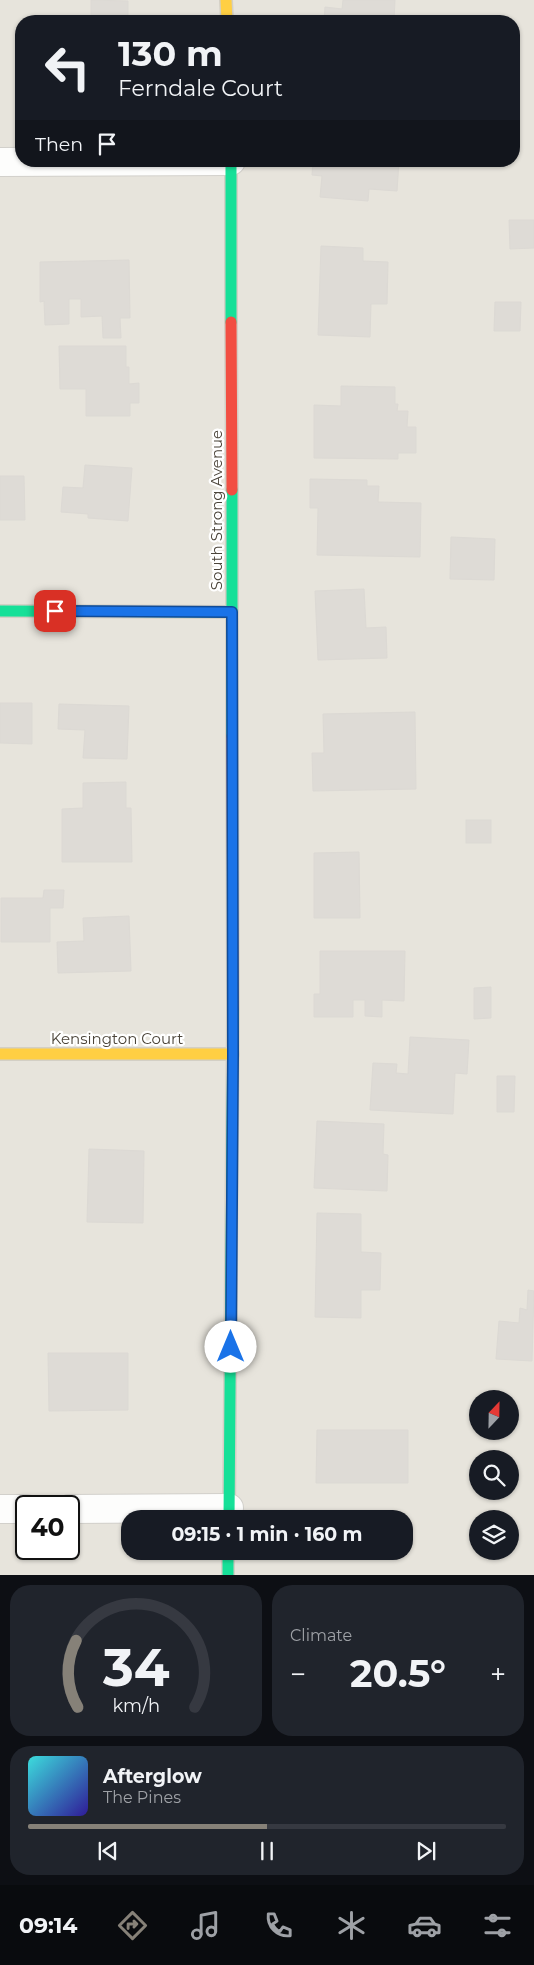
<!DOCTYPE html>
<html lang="en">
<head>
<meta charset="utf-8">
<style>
	:root { --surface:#171b24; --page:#20242c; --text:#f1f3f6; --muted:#9ea1a6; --line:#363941; --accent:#868178 }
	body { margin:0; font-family:Montserrat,sans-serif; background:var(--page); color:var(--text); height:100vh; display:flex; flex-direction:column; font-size:19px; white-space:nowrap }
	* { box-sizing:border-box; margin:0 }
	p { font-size:16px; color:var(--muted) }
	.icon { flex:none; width:28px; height:28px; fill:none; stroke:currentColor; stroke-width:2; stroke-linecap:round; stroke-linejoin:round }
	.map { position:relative; height:1575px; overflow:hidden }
	.sheet { display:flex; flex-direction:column; gap:10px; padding:10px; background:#0d0f14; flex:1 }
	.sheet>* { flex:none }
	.top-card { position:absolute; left:15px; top:15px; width:505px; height:152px; border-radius:20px; box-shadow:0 1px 4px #0004; background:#171b24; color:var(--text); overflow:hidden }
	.needle { width:32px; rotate:22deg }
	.controls { position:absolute; left:469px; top:1390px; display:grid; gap:10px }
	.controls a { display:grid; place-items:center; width:50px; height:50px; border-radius:50%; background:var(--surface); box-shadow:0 1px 4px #0004; font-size:25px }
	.speed { position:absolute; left:15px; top:1495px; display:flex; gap:10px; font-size:25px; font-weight:700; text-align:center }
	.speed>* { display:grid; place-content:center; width:65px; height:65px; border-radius:50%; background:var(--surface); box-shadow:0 1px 4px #0004; line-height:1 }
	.speed .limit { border:2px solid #111; border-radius:8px; background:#fff; color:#111 }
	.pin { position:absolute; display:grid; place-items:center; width:42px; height:42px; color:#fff; margin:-21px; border-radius:10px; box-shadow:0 2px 8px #0006 }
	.me { position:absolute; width:55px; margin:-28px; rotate:0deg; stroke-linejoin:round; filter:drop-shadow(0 0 4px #0008) }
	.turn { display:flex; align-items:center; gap:18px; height:105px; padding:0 20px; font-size:22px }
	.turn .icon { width:65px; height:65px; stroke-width:2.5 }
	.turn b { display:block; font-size:35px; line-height:42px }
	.then { display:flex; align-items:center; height:48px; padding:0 20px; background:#0003; gap:10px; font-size:19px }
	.big { font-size:38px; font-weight:700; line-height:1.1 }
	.sheet .card { flex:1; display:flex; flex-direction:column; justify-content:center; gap:8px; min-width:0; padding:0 18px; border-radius:20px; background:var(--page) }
	.sheet .dial { align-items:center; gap:0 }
	.dial svg { height:130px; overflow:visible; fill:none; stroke:var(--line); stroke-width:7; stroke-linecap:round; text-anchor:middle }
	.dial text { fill:var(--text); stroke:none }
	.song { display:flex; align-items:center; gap:15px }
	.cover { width:60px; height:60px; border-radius:8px; background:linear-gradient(135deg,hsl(180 70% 55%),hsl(250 70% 35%)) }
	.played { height:5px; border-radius:2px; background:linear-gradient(90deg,var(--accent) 50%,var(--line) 50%) }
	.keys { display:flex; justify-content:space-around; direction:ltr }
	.heat { display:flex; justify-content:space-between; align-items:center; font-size:28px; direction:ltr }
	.sheet .tiles { flex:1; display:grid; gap:10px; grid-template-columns:1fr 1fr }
	.card:last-child { grid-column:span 2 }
	.trip { position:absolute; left:121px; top:1510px; width:292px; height:50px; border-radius:20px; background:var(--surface); box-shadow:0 1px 4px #0004; font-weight:700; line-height:50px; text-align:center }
	.menu { display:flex; height:80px; justify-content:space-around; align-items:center; background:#090b0e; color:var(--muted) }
	.menu .icon { width:35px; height:35px }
	.menu .selected { color:var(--accent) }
	.menu b { font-size:22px; color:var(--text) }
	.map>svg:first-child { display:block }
</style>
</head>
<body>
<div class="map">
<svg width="534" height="1575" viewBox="0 0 534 1575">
	<rect width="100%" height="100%" fill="#f4f2ee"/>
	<path fill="#e7e4dc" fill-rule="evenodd" d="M0,0h534v1575h-534zM21,21h493v140h-493zM478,1399h32v32h-32zM478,1459h32v32h-32zM26,1506h43v43h-43zM130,1519h275v32h-275zM478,1519h32v32h-32z"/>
	<g fill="#dedbd6" stroke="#dcd9d4">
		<polygon points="91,0 128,1 128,21 91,21"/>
		<polygon points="343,0 395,0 394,21 324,21 325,7 342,9"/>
		<polygon points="313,161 399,161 397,191 369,189 368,201 320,197 322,176 312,175"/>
		<polygon points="509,220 534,220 534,248 510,249"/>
		<polygon points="321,246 363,248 363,261 388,262 387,304 371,304 370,337 318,335"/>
		<polygon points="129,260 130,318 120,318 121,338 103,338 102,316 81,317 81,299 69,299 69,324 45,325 44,301 40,302 40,262"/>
		<polygon points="495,302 521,302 520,331 494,331"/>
		<polygon points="59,346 126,346 126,367 129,367 129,384 139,383 139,403 130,403 130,416 86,416 86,389 60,389"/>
		<polygon points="341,386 395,387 395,404 398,404 397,411 408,411 407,427 416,427 416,453 398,453 398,459 314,458 314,405 341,406"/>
		<polygon points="85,465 132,468 128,521 88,518 88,514 61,512 63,487 83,488"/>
		<polygon points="0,476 24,476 25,520 0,520"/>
		<polygon points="310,479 367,480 367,486 379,486 378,502 421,503 420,557 317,555 318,508 310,508"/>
		<polygon points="451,537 495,539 494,580 450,579"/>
		<polygon points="364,589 366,628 386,627 387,658 318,660 315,591"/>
		<polygon points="0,703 32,703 32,744 0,743"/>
		<polygon points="59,704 129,706 127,759 83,758 85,730 58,729"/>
		<polygon points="415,712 416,789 313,791 312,753 324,753 323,714"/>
		<polygon points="126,782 126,808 131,808 132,862 62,862 62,809 83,808 83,783"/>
		<rect x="466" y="820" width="25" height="23"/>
		<polygon points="359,852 360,918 314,918 314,853"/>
		<polygon points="44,890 64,890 63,908 50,908 50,942 1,942 1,898 43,898"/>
		<polygon points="129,916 131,971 58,973 57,942 84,941 83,918"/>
		<polygon points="320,951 405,951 404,1001 382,1000 382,1017 365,1016 365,1000 353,1000 353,1017 314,1017 314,994 320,994"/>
		<polygon points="491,987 491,1018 474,1019 474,988"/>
		<polygon points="410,1037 469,1040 467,1074 455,1073 453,1114 370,1110 373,1063 397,1064 396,1073 408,1074"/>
		<polygon points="497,1076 515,1076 514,1112 497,1112"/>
		<polygon points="317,1121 384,1124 383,1154 388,1155 387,1191 314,1188"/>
		<polygon points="89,1149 144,1151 143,1223 87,1222"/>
		<polygon points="317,1213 361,1214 361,1252 381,1253 380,1290 361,1290 361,1318 315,1317"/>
		<polygon points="528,1290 534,1291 532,1361 496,1359 499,1321 519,1323 520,1308 527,1310"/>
		<polygon points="48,1353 128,1353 128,1410 49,1411"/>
		<polygon points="317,1430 408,1430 408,1483 316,1483"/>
	</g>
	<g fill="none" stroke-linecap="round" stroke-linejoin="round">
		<g stroke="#d2d0cb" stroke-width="30">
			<g id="street">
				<polyline points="0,162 231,161"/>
				<polyline points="0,1509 26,1509"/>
				<polyline points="69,1509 229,1508"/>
			</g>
		</g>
		<g stroke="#d3cfc5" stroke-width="14">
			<g id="fast">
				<polyline points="231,161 231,322"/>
				<polyline points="232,490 232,736"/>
				<polyline points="0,611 232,612"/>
				<polyline points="229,1519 233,1009"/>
				<polyline points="228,1551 228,1575"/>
			</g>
		</g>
		<g stroke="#d3cfc5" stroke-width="14">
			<g id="slow">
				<polyline points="226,0 227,21"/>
				<polyline points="0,1054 233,1054"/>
			</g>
		</g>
		<g stroke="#d3cfc5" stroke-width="14">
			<g id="jam">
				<polyline points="231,322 232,490"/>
				<polyline points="232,736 233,1009"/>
			</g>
		</g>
		<use href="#street" stroke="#fdfdfc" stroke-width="28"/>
		<use href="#fast" stroke="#16e098" stroke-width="11"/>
		<use href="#slow" stroke="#ffcf43" stroke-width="11"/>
		<use href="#jam" stroke="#f24e42" stroke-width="11"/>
	</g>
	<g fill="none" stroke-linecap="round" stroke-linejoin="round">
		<g stroke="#114b97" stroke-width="12">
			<polyline id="route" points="55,611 232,612 233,1054 231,1347"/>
		</g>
		<use href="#route" stroke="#1a73e8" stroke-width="9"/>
	</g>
	<g text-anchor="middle" stroke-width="4.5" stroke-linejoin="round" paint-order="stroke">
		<g font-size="15" fill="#4b4439" stroke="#fff">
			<text transform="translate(217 510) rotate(-90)" y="5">South Strong Avenue</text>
			<text x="117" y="1044">Kensington Court</text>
		</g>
	</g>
</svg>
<div class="controls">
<a><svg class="needle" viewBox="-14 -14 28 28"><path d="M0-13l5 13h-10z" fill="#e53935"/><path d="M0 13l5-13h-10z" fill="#9ea1a6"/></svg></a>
<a><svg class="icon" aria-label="search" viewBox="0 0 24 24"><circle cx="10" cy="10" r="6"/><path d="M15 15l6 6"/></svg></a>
<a><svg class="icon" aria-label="layers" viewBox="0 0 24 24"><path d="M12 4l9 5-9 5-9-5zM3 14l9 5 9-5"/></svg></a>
</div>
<div class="speed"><div class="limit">40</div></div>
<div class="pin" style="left:55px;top:611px;background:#d93025"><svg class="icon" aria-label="arrive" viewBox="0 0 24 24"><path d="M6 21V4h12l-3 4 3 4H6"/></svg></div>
<svg class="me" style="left:231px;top:1347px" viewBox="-20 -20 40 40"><circle r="19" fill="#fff"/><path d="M0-13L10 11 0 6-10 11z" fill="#1a73e8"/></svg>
<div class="trip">09:15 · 1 min · 160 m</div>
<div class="top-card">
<div class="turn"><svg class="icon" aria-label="left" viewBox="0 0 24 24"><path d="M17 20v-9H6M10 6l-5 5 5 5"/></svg><div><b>130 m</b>Ferndale Court</div></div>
<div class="then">Then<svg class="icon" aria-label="arrive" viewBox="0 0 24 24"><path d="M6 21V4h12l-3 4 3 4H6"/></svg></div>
</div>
</div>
<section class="sheet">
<div class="tiles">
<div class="card dial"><svg viewBox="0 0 100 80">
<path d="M14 69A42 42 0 1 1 86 69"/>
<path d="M14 69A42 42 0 0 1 13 28" stroke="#868178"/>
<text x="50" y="56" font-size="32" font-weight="700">34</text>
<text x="50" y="72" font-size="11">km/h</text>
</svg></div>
<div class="card"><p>Climate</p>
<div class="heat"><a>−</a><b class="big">20.5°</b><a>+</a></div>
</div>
<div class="card">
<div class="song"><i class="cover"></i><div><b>Afterglow</b><p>The Pines</p></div></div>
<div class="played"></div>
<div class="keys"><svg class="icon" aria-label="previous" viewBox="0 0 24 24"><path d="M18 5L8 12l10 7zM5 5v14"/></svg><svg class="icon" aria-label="pause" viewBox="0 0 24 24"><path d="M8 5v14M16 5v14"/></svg><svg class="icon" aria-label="next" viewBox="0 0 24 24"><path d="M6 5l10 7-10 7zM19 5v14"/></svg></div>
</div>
</div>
</section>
<nav class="menu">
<b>09:14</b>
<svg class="icon selected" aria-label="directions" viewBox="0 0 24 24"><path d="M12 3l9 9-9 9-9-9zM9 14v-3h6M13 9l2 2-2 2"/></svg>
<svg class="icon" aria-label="music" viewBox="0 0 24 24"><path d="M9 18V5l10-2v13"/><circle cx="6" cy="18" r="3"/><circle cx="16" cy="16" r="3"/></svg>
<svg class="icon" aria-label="phone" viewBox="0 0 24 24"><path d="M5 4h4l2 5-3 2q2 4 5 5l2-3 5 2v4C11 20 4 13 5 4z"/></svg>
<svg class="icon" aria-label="climate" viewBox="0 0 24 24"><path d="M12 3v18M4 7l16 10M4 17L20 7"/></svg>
<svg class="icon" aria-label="car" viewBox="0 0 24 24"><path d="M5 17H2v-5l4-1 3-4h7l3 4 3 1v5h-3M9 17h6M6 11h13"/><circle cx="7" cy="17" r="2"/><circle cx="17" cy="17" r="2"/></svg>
<svg class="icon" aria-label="filters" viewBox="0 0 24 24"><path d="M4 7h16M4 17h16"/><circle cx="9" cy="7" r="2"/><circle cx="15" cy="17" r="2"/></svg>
</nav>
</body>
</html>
